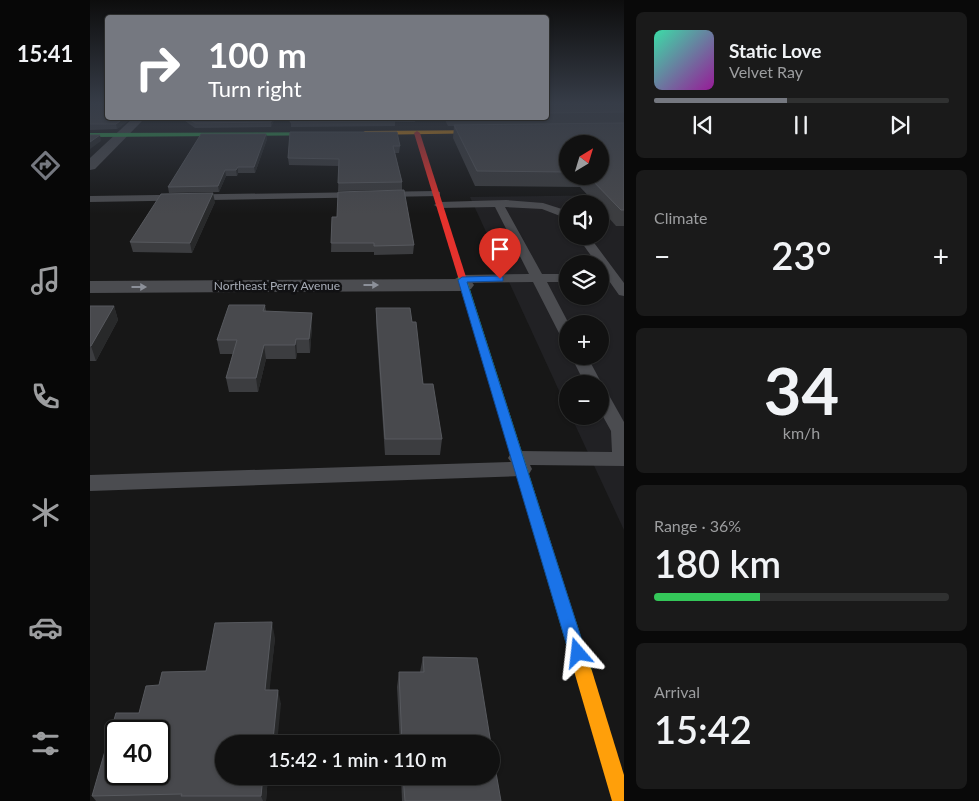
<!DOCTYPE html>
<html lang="en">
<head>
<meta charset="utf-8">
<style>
	:root { --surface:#111; --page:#1a1a1a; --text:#f1f3f6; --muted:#9c9d9f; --line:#303131; --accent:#757880 }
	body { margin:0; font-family:Lato,sans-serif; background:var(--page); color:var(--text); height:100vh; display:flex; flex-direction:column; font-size:19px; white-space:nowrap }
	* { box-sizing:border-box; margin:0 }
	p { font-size:16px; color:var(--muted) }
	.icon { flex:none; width:28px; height:28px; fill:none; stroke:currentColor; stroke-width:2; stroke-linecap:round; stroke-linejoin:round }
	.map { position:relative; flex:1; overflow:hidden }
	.panel { display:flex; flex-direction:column; gap:12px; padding:12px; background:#090909; width:355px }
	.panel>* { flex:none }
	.top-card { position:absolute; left:15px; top:15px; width:444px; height:105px; border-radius:5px; box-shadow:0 1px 4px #0004,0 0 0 1px var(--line); background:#757880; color:#fff; overflow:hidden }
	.needle { width:32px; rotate:38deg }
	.controls { position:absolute; left:469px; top:135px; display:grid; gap:10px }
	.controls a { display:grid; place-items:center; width:50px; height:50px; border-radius:50%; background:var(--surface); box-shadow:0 1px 4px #0004,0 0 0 1px var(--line); font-size:25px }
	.speed { position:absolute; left:15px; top:720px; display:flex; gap:10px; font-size:25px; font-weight:700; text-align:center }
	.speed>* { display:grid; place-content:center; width:65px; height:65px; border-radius:50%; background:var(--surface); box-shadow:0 1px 4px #0004,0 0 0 1px var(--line); line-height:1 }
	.speed .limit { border:2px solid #111; border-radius:8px; background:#fff; color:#111 }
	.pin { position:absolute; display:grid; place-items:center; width:42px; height:42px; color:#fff; margin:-51px -21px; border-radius:50% 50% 50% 0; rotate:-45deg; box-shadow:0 0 5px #0007 }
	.pin .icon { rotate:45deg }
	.me { position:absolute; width:55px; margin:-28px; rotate:343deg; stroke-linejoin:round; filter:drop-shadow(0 0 4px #0008) }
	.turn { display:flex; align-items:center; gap:18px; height:105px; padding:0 20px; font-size:22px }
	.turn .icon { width:65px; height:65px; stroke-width:2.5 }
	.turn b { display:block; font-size:35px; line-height:42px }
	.big { font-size:38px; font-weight:600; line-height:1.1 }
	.panel .widget { flex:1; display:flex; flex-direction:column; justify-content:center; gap:8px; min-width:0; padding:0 18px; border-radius:8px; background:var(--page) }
	.panel .dial { align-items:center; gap:0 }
	.dial b { font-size:65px; line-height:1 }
	.song { display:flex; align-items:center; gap:15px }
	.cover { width:60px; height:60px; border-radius:8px; background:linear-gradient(135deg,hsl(160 70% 55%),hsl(300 70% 35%)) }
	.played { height:5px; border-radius:2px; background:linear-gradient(90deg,var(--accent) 45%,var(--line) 45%) }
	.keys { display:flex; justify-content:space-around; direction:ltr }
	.heat { display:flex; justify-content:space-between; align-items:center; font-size:28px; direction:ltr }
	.charge { height:8px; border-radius:4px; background:linear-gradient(90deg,#34c759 36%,var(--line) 0) }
	.trip { position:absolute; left:125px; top:735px; width:285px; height:50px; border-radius:25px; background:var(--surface); box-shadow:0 1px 4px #0004,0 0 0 1px var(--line); font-weight:600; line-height:50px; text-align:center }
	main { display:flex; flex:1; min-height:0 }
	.tabs { display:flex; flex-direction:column; width:90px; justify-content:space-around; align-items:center; background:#070707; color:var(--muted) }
	.tabs .icon { width:35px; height:35px }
	.tabs .selected { color:var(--accent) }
	.tabs b { font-size:22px; color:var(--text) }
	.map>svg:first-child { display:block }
</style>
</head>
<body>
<main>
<nav class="tabs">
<b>15:41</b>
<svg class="icon selected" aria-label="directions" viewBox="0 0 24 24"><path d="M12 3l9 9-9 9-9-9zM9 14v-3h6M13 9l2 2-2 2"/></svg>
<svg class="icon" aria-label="music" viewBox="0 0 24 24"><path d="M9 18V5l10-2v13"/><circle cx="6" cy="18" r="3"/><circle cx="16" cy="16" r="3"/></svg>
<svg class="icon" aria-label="phone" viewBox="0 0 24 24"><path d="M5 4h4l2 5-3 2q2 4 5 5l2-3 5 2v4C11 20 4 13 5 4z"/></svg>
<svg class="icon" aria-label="climate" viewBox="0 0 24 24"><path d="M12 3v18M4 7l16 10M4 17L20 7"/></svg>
<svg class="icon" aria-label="car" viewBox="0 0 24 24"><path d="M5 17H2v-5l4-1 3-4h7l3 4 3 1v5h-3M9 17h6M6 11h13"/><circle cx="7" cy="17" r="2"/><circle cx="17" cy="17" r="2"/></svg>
<svg class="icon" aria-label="filters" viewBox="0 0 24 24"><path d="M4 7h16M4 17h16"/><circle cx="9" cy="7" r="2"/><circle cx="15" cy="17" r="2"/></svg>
</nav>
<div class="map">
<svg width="534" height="801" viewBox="0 0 534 801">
	<rect width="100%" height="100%" fill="#171717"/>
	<path fill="#212124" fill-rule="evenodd" d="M534,195v335l-53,-114h29v-32h-32l-1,24 -97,-211zM478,204h32v32h-32zM478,264h32v32h-32zM478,324h32v32h-32z"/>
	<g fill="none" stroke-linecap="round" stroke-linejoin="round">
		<g fill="#4b4c50" fill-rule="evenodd">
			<polygon points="346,191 350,192 350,196 0,202 0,196"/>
			<polygon points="416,200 453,203 478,211 478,219 452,209 415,207 452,274 478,274 478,282 457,282 479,324 478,324 478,339 473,338 470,335 443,282 372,283 365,279 372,275 439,274 405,207 349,208 344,205 349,202"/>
			<polygon points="487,236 499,236 534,283 534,296 529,295 510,268 510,264 507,264"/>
			<polygon points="481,356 497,356 512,384 510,388 510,384 495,384"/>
			<polygon points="510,389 516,390 534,422 534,466 440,465 442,469 439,474 432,476 0,491 0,475 421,462 418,458 421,453 428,451 522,452 521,431 510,411"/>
		</g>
		<g fill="#4b4c50" fill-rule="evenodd">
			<polygon points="43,118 55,118 5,169 0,170 0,158"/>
			<polygon points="374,279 381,281 384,285 381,289 374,291 0,293 0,281"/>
		</g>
		<g fill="#30b455" fill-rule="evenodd">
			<polygon points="277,132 275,135 0,137 0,133"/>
			<polygon points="372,274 376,277 502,671 499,677 493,680 487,677 484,671 368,277"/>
		</g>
		<g fill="#ff9f0a" fill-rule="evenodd">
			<polygon points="401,130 403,133 275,135 272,133 275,131"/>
			<polygon points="493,662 499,665 502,671 534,775 534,801 522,801 484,671 487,665"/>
		</g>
		<polygon fill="#e5322d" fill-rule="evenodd" points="327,131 330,133 376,277 375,279 372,280 368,277 324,133"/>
	</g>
	<g fill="#3c3d40" fill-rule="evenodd">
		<polygon points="0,102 42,118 27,129 0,130"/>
		<path d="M456,102h78v124h-8l-16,-18v-4h-4l-16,-17 -105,-1 -22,-48 1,-12h-6l-4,-8h102zM478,144l32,32h-32z"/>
		<polygon points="91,118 185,118 181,127 105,128"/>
		<polygon points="201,118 326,118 325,122 305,122 305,126 201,127"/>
		<polygon points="200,132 310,146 309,153 305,153 312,182 312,190 248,191 249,166 199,165 198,158"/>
		<polygon points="176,134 177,139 165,173 148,173 147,176 136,176 129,192 79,193 78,187"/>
		<polygon points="125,202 102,253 43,252 40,242"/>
		<polygon points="242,217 324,245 323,254 284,255 284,252 241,252"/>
		<polygon points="175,305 176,311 222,326 220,353 207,353 206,359 176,359 168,392 139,392 136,378 143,354 130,354 127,340"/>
		<polygon points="0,306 24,306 28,320 6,361 0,361"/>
		<polygon points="286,308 322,322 333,384 352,439 350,455 295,455 286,322"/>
		<polygon points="185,638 179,690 191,704 134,776 178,776 176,801 6,801 2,796 49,713 69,685 116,671"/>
		<polygon points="333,657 401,744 310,744 307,687 309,672 330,672"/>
		<polygon points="311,776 401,776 411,801 312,801"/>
	</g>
	<g fill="#28292a">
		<polygon points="34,118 42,118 27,129 26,124"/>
		<polygon points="182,118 185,118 181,127 181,122"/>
		<polygon points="176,134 177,139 165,173 164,167"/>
		<polygon points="10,135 11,141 0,149 0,142"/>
		<polygon points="148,167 148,173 147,176 146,170"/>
		<polygon points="135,170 136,176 129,192 128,186"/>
		<polygon points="123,193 125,202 102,253 100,243"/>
		<polygon points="24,306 28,320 6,361 1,346"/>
		<polygon points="222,313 222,326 220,353 219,339"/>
		<polygon points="206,339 207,353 206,359 205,345"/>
		<polygon points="174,345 176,359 168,392 166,378"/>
		<polygon points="182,622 185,638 178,705 175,690"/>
		<polygon points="188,690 191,704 187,744 177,744"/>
		<polygon points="173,776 178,776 176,801 173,801 171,796"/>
	</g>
	<g fill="#48494d" stroke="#57595e" fill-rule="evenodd">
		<polygon points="0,102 18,102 18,118 34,118 26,124 0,124"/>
		<polygon points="456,102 534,102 534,112 456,113"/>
		<polygon points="97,118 182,118 181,122 105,123"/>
		<polygon points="201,118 304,118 305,121 200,122"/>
		<polygon points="534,123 534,210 531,210 498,176 510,176 510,144 478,144 478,172 387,171 364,125"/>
		<polygon points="200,132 307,132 310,146 303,146 312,182 248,183 249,159 198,158"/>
		<polygon points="111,134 176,134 164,167 148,167 146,170 135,170 128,186 78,187"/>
		<polygon points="0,135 10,135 0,142"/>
		<polygon points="314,190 324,245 284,246 284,243 241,243 242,217 247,217 248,192"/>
		<polygon points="123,193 100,243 40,242 71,194"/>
		<polygon points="139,305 175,305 173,311 222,313 219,339 206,339 205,345 174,345 166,378 136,378 147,340 127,340"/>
		<polygon points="0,306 24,306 1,346 0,346"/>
		<polygon points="286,308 320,308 322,322 326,322 333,384 343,384 352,439 295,439"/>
		<path d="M182,622l-7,68h13l-5,50 -6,1v3h-43v32h39l-2,20h-80l1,-2 -90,2 24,-83h23l7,-27 13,-1 3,-13 44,-1 9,-48zM26,731h43v43h-43z"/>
		<polygon points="333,657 387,658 401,744 312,744 309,672 334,672"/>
		<polygon points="401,744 411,801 315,801 313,776 401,776"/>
	</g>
	<defs><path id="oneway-solid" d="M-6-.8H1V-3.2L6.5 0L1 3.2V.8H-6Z" transform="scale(1.25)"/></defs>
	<g fill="#8c9099">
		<use href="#oneway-solid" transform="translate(281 285)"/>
		<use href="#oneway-solid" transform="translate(49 287)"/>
	</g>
	<linearGradient id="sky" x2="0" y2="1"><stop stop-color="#0d0d0d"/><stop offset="0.48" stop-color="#363c47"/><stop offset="1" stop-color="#363c47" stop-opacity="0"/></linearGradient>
	<rect width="534" height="214" fill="url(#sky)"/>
	<polygon fill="#1a73e8" stroke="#114b97" points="410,276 413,277 413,281 377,282 496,653 494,659 488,662 482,659 479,653 368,280 372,277"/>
	<g text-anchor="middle" stroke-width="5" stroke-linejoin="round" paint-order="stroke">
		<g font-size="12" fill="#a8adb8" stroke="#111113">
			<text x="187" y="290">Northeast Perry Avenue</text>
		</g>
	</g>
</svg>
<div class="controls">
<a><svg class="needle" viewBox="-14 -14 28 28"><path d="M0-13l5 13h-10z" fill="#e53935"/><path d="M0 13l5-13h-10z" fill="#9c9d9f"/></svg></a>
<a><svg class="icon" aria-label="sound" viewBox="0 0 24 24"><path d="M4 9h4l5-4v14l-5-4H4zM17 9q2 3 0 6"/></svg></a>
<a><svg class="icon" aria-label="layers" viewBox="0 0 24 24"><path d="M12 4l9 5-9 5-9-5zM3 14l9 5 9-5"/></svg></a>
<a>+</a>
<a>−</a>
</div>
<div class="speed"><div class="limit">40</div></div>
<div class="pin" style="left:410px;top:279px;background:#d93025"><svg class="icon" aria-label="arrive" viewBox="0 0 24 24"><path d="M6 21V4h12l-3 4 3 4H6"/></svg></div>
<svg class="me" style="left:488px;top:653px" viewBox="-20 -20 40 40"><path d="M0-17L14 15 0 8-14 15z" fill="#1a73e8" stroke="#fff" stroke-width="4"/></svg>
<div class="trip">15:42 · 1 min · 110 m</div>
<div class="top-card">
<div class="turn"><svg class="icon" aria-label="right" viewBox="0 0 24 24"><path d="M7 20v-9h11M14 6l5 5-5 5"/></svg><div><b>100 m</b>Turn right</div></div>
</div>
</div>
<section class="panel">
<div class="widget">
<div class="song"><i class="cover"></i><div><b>Static Love</b><p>Velvet Ray</p></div></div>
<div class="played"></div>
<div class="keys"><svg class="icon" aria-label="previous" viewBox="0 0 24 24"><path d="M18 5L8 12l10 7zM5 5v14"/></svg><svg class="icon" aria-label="pause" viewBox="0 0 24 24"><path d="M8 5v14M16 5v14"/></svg><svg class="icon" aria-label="next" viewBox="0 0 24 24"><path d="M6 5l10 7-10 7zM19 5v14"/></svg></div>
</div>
<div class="widget"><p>Climate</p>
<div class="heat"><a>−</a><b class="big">23°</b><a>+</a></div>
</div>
<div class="widget dial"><b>34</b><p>km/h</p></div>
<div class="widget"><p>Range · 36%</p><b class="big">180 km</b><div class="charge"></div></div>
<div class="widget"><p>Arrival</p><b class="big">15:42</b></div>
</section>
</main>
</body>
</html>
